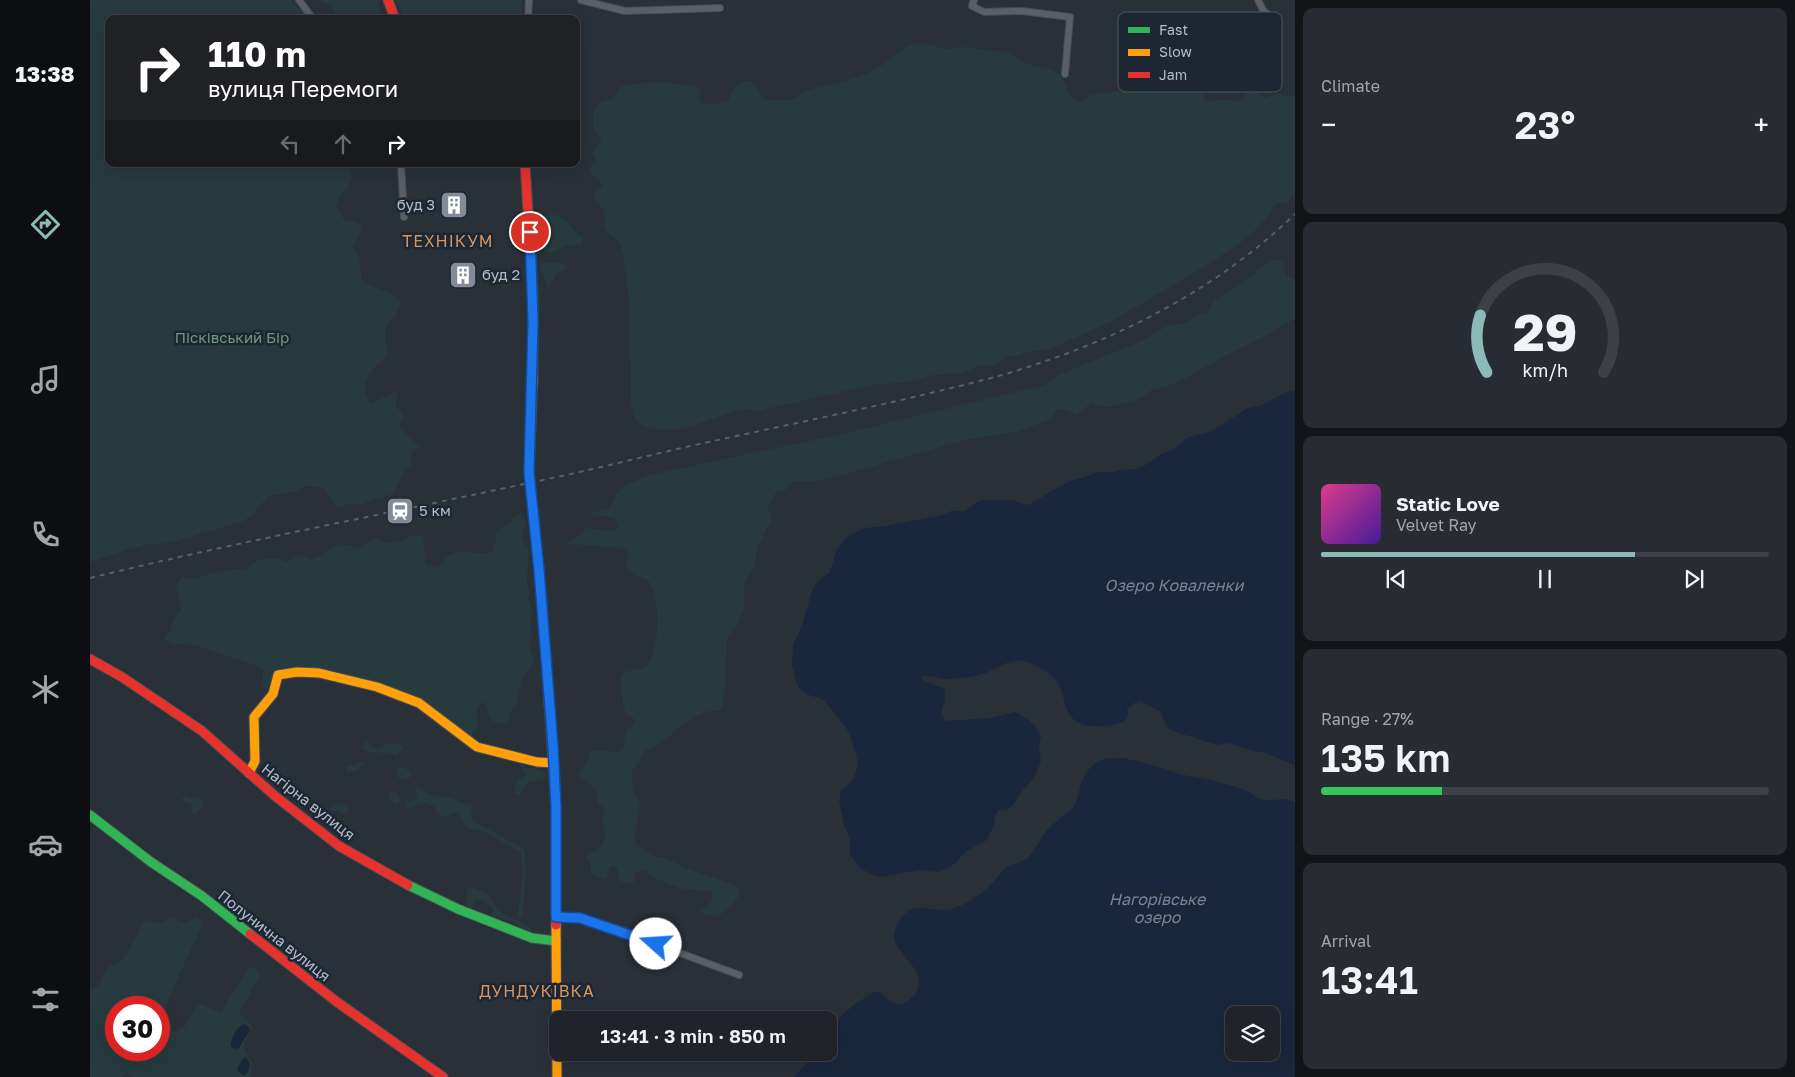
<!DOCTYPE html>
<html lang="en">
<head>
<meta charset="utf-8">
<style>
	:root { --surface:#20242a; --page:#282c32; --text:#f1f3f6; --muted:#a2a4a8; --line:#3d4147; --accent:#8bbbb9 }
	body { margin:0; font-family:"Golos Text",sans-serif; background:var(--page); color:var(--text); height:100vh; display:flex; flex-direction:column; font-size:19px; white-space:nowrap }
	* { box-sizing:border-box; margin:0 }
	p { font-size:16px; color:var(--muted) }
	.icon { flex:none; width:28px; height:28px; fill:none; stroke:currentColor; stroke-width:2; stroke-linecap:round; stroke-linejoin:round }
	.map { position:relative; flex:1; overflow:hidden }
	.sheet { display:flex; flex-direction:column; gap:8px; padding:8px; background:#121417; width:500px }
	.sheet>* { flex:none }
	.top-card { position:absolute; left:15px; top:15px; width:475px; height:152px; border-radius:10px; box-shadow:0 5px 20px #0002,0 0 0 1px var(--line); background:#202124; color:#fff; overflow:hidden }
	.buttons { position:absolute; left:1135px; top:1006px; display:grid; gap:10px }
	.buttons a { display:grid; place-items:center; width:55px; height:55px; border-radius:10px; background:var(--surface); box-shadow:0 5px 20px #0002,0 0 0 1px var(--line); font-size:25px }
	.speed { position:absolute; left:15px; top:996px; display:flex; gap:10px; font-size:25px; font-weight:700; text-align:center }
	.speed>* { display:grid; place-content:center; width:65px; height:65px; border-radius:50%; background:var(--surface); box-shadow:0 5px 20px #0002,0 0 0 1px var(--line); line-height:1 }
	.speed .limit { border:8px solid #d22; background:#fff; color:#111 }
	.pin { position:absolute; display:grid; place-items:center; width:42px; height:42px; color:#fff; margin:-21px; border:2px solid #fff; border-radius:50%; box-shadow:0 1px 5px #0007 }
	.me { position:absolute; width:55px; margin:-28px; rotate:289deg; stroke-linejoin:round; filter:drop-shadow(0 0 4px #0008) }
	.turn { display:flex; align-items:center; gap:18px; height:105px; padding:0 20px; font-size:22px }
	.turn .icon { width:65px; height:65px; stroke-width:2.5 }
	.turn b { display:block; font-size:35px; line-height:42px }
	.lanes { display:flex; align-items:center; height:48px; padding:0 20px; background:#0003; justify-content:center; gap:25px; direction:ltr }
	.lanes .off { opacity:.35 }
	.big { font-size:38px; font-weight:600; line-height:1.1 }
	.sheet .tile { flex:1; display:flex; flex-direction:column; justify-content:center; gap:8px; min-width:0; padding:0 18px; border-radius:10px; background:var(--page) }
	.sheet .dial { align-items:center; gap:0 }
	.dial svg { height:130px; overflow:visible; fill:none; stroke:var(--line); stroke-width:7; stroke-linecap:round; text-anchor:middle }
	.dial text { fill:var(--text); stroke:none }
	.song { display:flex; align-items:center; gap:15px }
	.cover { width:60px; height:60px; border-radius:8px; background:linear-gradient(135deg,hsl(330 70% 55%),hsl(260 70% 35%)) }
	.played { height:5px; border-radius:2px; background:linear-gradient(90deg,var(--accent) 70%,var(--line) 70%) }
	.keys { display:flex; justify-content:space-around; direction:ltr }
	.heat { display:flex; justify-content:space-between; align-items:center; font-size:28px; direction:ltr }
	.charge { height:8px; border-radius:4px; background:linear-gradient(90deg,#34c759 27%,var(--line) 0) }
	.trip { position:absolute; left:459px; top:1011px; width:288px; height:50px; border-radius:10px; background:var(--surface); box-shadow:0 5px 20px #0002,0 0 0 1px var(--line); font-weight:600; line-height:50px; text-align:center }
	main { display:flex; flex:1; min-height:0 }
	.tab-bar { display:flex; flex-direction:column; width:90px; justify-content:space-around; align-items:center; background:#0d0e11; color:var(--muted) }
	.tab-bar .icon { width:35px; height:35px }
	.tab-bar .on { color:var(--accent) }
	.tab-bar b { font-size:22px; color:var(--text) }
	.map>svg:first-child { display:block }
</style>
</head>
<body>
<main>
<nav class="tab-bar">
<b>13:38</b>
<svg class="icon on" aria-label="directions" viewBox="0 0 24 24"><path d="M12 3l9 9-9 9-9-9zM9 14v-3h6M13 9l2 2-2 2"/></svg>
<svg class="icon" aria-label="music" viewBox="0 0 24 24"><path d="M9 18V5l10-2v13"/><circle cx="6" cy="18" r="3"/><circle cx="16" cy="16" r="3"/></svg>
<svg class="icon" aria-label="phone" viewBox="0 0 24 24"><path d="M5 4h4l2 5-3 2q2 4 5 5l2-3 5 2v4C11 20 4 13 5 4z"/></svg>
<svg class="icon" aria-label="climate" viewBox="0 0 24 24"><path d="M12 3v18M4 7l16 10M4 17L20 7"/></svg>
<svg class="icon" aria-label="car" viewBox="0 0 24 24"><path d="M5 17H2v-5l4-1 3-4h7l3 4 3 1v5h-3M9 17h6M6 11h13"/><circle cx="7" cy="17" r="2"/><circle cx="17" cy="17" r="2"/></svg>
<svg class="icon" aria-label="filters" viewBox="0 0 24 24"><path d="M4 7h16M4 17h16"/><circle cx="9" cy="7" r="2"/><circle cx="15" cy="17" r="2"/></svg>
</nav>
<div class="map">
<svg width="1205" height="1077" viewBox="0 0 1205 1077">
	<rect width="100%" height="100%" fill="#2a3038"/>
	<g fill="#273a3e" fill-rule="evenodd">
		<path d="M0,0h202l18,19h-201v145h239c13,20 -9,26 -12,43l8,12c4,3 8,2 12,4 13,5 -2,19 -4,25l7,8 3,23c9,13 31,9 39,23 -2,12 -12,18 -15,28 -3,9 4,18 -1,27 -2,5 -8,7 -11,11 -9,9 -13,27 -2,35l25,-12 -1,14 7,11 -4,10 20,21 -8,6 1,13 -9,6 -7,16 -5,7 -20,5 -9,5 -13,-1 -13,3 -13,-19 -18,-2 -11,6 -26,4 -15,19 -10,6 -73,22 -27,2 -53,17z"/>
		<path d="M226,0h62l5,19h-47c0,-13 -9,-17 -20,-19z"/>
		<polygon points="306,0 432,0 433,19 314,19"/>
		<path d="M832,43l8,1 14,5 20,-2 39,5 7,2 14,9 29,7 7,5 12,23 5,5 7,-2 7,-6 29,-4 4,-4 2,-5 3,-21 2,-2 9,28 3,4 9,-2 27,3 3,-3 -5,-5 2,-3 14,3 20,-9 4,2 -15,14 2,8 4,3 13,-3 18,3 4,-2 3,-6 4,-2 10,2 4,4 15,-5 9,3h7v99l-10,8h-8l-18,24 -20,17 -42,27 -85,50 -62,28 -28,4 -7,4 -8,-1 -12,9 -17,1 -15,7 -29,2 -25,7 -37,3 -115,26 -15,-2 -47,16 -15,4 -17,1 -18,-4 -10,-6 -4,-17 -2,-99 -6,-50 -3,-10 -14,-13 -2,-4 1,-14 -1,-3 -11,-11 1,-5 9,-9c-7,-10 -21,-9 -8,-25l-3,-7 9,-11v-3c-9,-10 -12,-22 -3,-35 13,-7 14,-1 21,-16l4,-2c23,-5 52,-5 75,2 5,5 0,10 4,15l10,2 15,-3 8,-15 9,-6h6l7,5 5,13c7,2 31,2 38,-3 3,-3 4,-5 9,-6 23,-7 45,-9 67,-21 16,-9 27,-25 46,-26z"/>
		<path d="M459,214c23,2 18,15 35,23l-4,8 -14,1 -15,7 -6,-2c-6,-8 -8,-24 -3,-34z"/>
		<path d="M1188,259l6,3 1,12 3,3 7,2v39l-25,16 -28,13 -60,33 -17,7 -14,3 -6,6 -9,4 -28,7 -9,-1 -7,-4 -15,13 -11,-5 -9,-1 -5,10 -37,13 -50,8 -130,37 -19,4h-22l-10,10h-7l-9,15 3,14 -13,26 -3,19 -10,17 -2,9 2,11 -2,9 -7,16 -9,11 -2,52 -3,16 -3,5c-26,-5 -51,34 -75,40l-4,10 -7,8 -2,5 2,16 7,13 -6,36 4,7 16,10 14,3 15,8 51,18 5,5 1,4c-8,13 -24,31 -39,17l10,-9 2,-8 -3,-3 -27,-2 -24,-9 -15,-10 -10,3v9l-2,1 -9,-1 -5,-3 -1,-11 -5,-2 -3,2 -1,8 -4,4 -13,-6v-6l-5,-11 14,-9 4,-8 1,-7 -3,-14 3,-8 -7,-9 -1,-11 -17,-15 -1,-3 7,-9 4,-13 8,-1 20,2 6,-5 2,-16c4,-4 11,-7 7,-13l-7,-4c-4,-12 -6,-26 -5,-39 7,-7 20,-3 27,-11 12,-13 12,-69 1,-82 -5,-6 -18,-5 -22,-14 -2,-6 3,-12 -1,-18l-14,-3 -44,-3 2,-3 11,-7 5,-6 22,3 9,-2 1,-4 -4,-7 -25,-4c6,-3 13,-2 19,-5 5,-3 4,-9 8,-14 9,-12 24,-16 38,-21l188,-40 203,-49 14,-10 80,-33 28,-16 18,-3 16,-9 7,-1 6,-12 4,-3 27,-17 25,-21z"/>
		<polygon points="454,262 472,263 477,266 477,269 466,274 460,288 457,287 455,278 450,272 451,264"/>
		<path d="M428,513l5,1 3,8 -5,17 8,10 -2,33 3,7 -2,9 5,13 -3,11 3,13 -4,11 6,15 -13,17 -6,27 -5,5 -3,12 -6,2 -10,-3c-5,-6 -2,-14 -8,-18h-3c-8,7 -3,17 -2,25l-6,5 -1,5 -5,-2 -26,-22 -67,-23 -84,-21 -19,18 -5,2 -4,-5 1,-15 -5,-4 -65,-21 -21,-1 -7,-4 -1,-3 7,-7 1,-8 9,-13c0,-10 -11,-21 1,-32l9,2 40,-10 14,1 12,-9 8,-2h15l6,3 14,-7 11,5c23,-8 19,-22 47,-12l19,-11c4,2 7,6 11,6 12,2 23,-12 35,-6l3,27 11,4c6,-4 8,-11 14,-14 13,-5 28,2 41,-2l2,-3 3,-18 12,-7z"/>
		<path d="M278,740l2,7 9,1 9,-5 13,1 2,4 -7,8c-11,-8 -22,2 -34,-8l2,-5z"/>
		<path d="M273,762l1,3 -7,6 -9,1 -3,-3 2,-3c7,0 9,-3 16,-4z"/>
		<path d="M430,765l22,6 3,2v4l-2,2 -14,3 -9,13 -5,-2c-2,-8 4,-15 11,-18z"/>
		<polygon points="308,768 315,768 321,773 321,777 315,779 310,779 306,775"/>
		<path d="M327,787l15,8 11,3h9l14,7 5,-1 1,2 -1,10 6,7 47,26c3,9 2,61 -3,68h-2l-1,-3 5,-46 -3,-16 -31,-18 -9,-3 -11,-2 -11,-15 -4,-1c-7,3 -10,7 -17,0l-2,-6 -9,-4 -19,5 -1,-6 8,-1 4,-4 -4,-6z"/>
		<path d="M300,791h3l6,5v7c-5,1 -8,-2 -10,-7z"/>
		<polygon points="95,796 103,799 107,797 112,801 112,807 106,815 102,813 101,804 91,799"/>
		<polygon points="246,803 256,806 259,812 254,814 242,810 241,806"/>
		<polygon points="381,887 395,892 412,913 440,927 442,932 439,934 430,931 430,927 426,923 403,916 402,908 394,900 385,900 381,908 376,906 377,889"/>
		<path d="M80,918l16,5 9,-5h3l4,5c-5,22 -48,89 -35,107 18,8 21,-17 33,-26l20,8 2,-1 26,-42 5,-2 7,6 -2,6 -19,34 13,13 -9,22 9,15 -1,14h-118l-6,-4 -5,4h-32v-91l3,2 5,-2 9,-18 13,-7 7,-7 18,-34 16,3zM26,1008h43v42h-43z"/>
	</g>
	<g fill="#19273c" fill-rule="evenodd">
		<path d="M1205,391v374l-32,-13 -11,-1 -23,-8 -12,2 -44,-14 -7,-5 -6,-15 -20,-10 -4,1 -9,7 1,6 -4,7c-18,5 -46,10 -56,-10 -4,-9 -5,-20 -10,-29 -6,-10 -23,-19 -35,-22 -15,-3 -29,11 -43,14 -11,2 -24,4 -34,4 -8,-1 -15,-4 -23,-3l-2,1 2,3 22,9v11l-4,13 5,8 44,-3 25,-6 15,9 8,9 3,7 -2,11 2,13 -6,16 -12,13 -10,15 -7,6 -6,-2c-6,5 -4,8 -6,15 -1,5 -5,9 -7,16l-22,12 -9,11 -17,9 -19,-2 -39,7 -11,-3 -12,-8 -8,-12v-14l-6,-15 -5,-24 2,-10 12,-11 3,-8 2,-9 -3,-13 -8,-21 -23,-29 -18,-6 -8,-7 -6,-21 1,-21 9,-20 11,-37 5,-7 12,-9 7,-23 11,-13 17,-8 20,-2 57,-11 9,-4h14l10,-8 7,-3h30l14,5 4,-1 38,-22 32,-10h13l13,-3h10l8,-3 17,-12 14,-5 13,-12 22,-5 38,-24 14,-3 24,-13z"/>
		<path d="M1020,758h14l39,10 16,6 36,7 31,9 14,9 9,1 17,-1 9,3v275h-501l22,-24 12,-1c0,-5 -1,-11 0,-16 3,-17 34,-38 49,-45 13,6 18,23 35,6 23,-22 -16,-42 -18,-59 -1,-6 3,-13 6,-18 15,-23 30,-6 51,-11 18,-5 32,-16 44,-29 4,-5 8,-10 13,-14 6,-3 13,-3 18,-7 10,-8 14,-21 22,-30 8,-9 19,-14 26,-23 3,-4 3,-10 5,-15 4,-16 12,-31 31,-33zM1144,1015h37v37h-37z"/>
		<path d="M154,1024l5,3 1,3 -11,18 -5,1 -3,-3c-1,-7 6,-19 13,-22z"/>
		<path d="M155,1057c7,4 5,14 -1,19l-7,-6 4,-9z"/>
	</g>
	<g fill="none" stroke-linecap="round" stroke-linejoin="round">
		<g stroke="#484c55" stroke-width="8">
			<g id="street">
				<polyline points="209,0 223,19"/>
				<polyline points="491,0 535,11 630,8"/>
				<polyline points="884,0 882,6 894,12 932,11 980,17 975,74"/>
				<polyline points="1168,0 1173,10 1183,20"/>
				<polyline points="438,19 439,0"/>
				<polyline points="311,164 314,217"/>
				<polyline points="466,917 486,918 496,920 566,944 649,975"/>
			</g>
		</g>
		<g stroke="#484c55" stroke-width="11">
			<g id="fast">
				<polyline points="0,815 61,862 112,896 160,934"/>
				<polyline points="318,885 368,909 442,938 466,941"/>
			</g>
		</g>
		<g stroke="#484c55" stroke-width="11">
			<g id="slow">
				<polyline points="443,378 439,472 452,600"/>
				<polyline points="159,773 165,761 164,717 183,694 188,675 207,672 229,673 287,687 329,703 387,747 447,762 464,763"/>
				<polyline points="466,925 467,1077"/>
			</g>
		</g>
		<g stroke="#484c55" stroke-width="11">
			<g id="jam">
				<polyline points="298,0 305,19"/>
				<polyline points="435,164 443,292 443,378"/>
				<polyline points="452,600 466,807 466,925"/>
				<polyline points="0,659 32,677 112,731 185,796 249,846 318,885"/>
				<polyline points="160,934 247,1002 353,1077"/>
			</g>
		</g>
		<use href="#street" stroke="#5a5e66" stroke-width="6"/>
		<use href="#fast" stroke="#30b455" stroke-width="9"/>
		<use href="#slow" stroke="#ff9f0a" stroke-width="9"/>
		<use href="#jam" stroke="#e5322d" stroke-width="9"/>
		<path stroke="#595d64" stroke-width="2" stroke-dasharray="5 5" stroke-linecap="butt" d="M0,578c147,-36 296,-64 443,-96 55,-11 108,-25 162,-37 73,-16 146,-31 219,-48 41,-10 83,-19 123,-33 94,-31 187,-81 258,-150"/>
	</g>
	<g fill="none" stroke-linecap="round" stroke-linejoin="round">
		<g stroke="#114b97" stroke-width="12">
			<polyline id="route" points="440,232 443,322 439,472 449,570 463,746 466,807 466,917 490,918 566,944"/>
		</g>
		<use href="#route" stroke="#1a73e8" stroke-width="9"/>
	</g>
	<defs>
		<g id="building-square" transform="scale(1.4375)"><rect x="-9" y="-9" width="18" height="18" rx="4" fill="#848b96" stroke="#1d2633"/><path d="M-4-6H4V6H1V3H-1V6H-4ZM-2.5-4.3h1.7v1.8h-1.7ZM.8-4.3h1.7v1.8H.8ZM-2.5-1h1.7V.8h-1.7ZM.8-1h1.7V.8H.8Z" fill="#fff"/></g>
		<g id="station-square" transform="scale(1.4375)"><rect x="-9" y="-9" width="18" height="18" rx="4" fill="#848b96" stroke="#1d2633"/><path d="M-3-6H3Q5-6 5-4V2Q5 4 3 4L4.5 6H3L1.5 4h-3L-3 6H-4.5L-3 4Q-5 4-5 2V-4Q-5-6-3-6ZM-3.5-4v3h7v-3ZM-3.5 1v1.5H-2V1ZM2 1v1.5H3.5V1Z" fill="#fff"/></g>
	</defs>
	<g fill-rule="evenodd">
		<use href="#building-square" x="364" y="205"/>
		<use href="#building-square" x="373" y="275"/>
		<use href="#station-square" x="310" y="511"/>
	</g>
	<g text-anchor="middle" stroke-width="5" stroke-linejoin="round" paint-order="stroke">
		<g font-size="15" fill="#b4bcc9" stroke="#1d2633" text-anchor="start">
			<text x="345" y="210" text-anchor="end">буд 3</text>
			<text x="392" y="280">буд 2</text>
			<text x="329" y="516">5 км</text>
		</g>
		<g font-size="15" fill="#6b9a76" stroke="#1d2633">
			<text x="142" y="343">Пісківський Бір</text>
		</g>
		<g font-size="15" fill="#b4bcc9" stroke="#1d2633">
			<text transform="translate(218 802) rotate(38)" y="5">Нагірна вулиця</text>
			<text transform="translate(184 936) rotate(38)" y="5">Полунична вулиця</text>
		</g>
		<g font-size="16" letter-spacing="1" fill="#d59563" stroke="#1d2633">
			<text x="358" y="247">ТЕХНІКУМ</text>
			<text x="447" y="997">ДУНДУКІВКА</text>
		</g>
		<g font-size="16" font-style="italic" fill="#6d86a8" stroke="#1d2633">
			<text x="1084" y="591">Озеро Коваленки</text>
			<text x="1067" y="905">Нагорівське<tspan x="1067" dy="18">озеро</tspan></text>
		</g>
	</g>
	<rect x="1028" y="12" width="164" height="80" rx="8" fill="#1d2633" stroke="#4a5360" stroke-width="1"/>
	<rect x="1038" y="27" width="22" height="6" fill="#30b455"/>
	<rect x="1038" y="49" width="22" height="7" fill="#ff9f0a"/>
	<rect x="1038" y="72" width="22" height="6" fill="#e5322d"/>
	<g font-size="14" fill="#b4bcc9">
		<text x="1069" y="35">Fast</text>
		<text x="1069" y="57">Slow</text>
		<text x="1069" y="80">Jam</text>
	</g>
</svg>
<div class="buttons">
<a><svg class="icon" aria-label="layers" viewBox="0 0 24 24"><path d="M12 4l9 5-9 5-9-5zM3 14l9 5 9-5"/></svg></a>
</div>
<div class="speed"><div class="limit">30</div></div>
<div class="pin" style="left:440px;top:232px;background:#d93025"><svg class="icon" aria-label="arrive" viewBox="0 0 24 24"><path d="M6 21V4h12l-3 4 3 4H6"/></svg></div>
<svg class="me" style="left:566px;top:944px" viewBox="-20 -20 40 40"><circle r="19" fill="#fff"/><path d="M0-13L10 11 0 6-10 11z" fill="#1a73e8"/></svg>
<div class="trip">13:41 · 3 min · 850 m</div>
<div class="top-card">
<div class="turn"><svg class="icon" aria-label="right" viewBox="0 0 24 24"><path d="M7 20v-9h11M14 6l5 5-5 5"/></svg><div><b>110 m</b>вулиця Перемоги</div></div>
<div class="lanes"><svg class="icon off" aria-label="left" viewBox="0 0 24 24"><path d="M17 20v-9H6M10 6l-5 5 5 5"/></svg><svg class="icon off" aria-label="ahead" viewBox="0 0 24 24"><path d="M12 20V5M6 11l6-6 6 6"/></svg><svg class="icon" aria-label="right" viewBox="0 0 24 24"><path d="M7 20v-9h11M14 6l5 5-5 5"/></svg></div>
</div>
</div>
<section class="sheet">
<div class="tile"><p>Climate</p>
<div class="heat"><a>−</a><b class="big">23°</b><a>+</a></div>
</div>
<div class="tile dial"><svg viewBox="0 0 100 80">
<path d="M14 69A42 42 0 1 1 86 69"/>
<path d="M14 69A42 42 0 0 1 10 34" stroke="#8bbbb9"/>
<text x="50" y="56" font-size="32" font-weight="700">29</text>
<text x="50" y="72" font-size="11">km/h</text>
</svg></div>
<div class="tile">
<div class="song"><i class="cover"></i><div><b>Static Love</b><p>Velvet Ray</p></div></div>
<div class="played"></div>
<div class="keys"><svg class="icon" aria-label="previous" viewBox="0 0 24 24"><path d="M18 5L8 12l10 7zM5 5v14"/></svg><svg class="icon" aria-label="pause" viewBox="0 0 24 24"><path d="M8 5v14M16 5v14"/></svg><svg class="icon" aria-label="next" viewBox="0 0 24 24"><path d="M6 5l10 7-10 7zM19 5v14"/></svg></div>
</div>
<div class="tile"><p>Range · 27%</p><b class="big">135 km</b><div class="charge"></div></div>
<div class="tile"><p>Arrival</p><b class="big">13:41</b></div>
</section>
</main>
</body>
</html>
